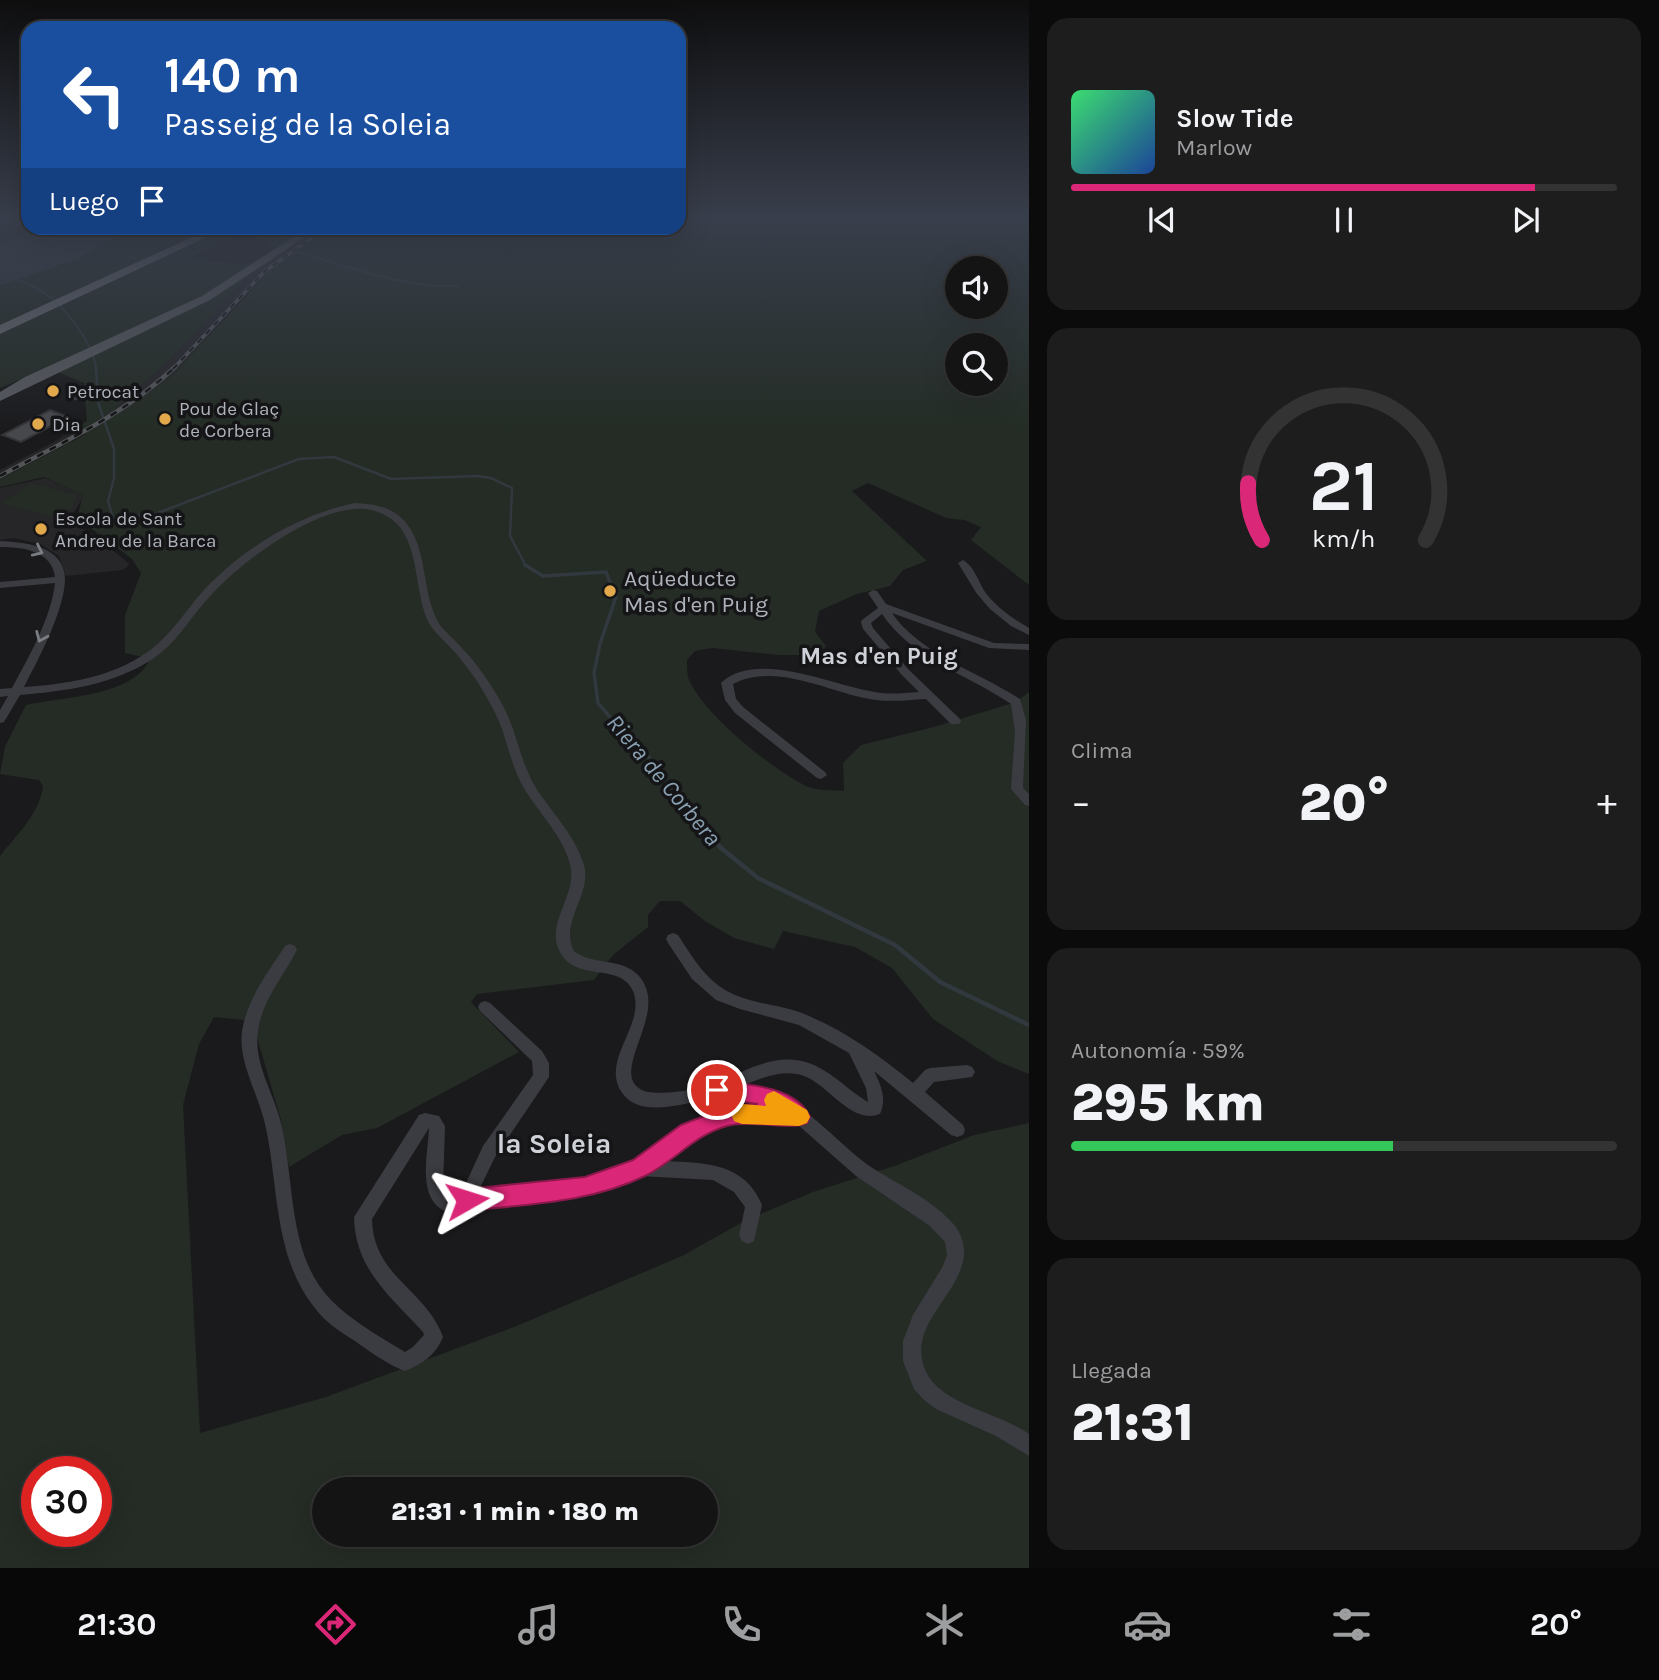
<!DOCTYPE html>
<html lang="es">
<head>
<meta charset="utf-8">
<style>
	:root { --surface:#141415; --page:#1d1d1e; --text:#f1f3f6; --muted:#9d9ea0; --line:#333334; --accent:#db2777 }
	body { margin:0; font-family:Karla,sans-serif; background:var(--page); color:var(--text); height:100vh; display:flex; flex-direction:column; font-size:26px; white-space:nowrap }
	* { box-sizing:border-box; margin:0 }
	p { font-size:23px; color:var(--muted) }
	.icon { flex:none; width:38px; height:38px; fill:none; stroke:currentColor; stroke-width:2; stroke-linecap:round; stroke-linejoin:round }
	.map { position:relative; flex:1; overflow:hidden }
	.details { display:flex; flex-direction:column; gap:18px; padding:18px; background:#0b0b0c; width:630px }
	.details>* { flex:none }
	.hud { position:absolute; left:21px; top:21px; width:665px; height:214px; border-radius:21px; box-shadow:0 7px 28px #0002,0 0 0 2px var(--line); background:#1a4fa0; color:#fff; overflow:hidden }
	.fabs { position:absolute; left:945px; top:256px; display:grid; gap:14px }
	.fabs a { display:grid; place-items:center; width:63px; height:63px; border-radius:50%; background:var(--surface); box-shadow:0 7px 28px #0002,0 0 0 2px var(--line); font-size:35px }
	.speed { position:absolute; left:21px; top:1456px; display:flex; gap:14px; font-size:35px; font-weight:700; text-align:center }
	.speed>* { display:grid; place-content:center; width:91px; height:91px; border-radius:50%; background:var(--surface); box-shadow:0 7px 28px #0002,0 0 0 2px var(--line); line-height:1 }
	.speed .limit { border:10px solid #d22; background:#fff; color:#111 }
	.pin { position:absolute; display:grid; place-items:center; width:60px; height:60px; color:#fff; margin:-30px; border:4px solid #fff; border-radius:50%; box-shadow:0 2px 7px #0007 }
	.me { position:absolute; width:77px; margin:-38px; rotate:84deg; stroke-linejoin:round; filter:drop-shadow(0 0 5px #0008) }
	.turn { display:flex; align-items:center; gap:24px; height:147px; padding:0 28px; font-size:32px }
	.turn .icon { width:91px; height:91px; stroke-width:2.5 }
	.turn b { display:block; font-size:49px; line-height:60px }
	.then { display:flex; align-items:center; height:66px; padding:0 28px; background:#0003; gap:14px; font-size:26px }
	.big { font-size:52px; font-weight:800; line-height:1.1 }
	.details .widget { flex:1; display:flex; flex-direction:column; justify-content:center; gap:10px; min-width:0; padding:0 24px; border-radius:21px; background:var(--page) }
	.details .dial { align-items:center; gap:0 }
	.dial svg { height:182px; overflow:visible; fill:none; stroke:var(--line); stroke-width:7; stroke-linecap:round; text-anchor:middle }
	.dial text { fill:var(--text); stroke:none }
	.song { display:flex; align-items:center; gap:21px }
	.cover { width:84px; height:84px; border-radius:10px; background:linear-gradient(135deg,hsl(140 70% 55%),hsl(220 70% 35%)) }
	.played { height:7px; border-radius:4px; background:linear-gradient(90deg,var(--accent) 85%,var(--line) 85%) }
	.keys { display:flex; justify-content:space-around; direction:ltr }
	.heat { display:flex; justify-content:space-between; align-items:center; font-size:38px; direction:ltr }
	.charge { height:10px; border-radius:5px; background:linear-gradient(90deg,#34c759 59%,var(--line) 0) }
	.trip { position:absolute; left:312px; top:1477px; width:406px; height:70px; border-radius:35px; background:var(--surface); box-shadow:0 7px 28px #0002,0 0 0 2px var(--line); font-weight:800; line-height:70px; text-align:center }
	.dock { display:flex; height:112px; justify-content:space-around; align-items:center; background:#080808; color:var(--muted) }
	.dock .icon { width:49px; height:49px }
	.dock .active { color:var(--accent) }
	.dock b { font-size:32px; color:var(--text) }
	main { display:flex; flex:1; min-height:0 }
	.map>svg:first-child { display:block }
</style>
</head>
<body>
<main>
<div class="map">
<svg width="1029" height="1568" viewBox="0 0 1029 1568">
	<rect width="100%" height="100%" fill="#1a1a1c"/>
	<g fill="#262629">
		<polygon points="319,228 331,228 289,255 255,284 172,376 124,410 114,407 162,368 246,279"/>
		<polygon points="77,430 86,433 0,479 0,470"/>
		<polygon points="45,478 84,495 72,516 72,523 94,535 121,557 129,564 127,567 122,570 66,576 59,556 40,544 13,538 0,540 0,488"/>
	</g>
	<g fill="#242c25" fill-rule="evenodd">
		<polygon points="0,215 28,215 28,228 33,228 0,244"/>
		<path d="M679,215h350v370l-58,-45 10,-13 -17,-7 -18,-2 -78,-35 -16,8 75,70 -24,9 -13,16 -33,8 -38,17 -4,21 11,14 -7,9h-40l-67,-7 -17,3 -8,9c0,5 0,12 1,17 13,36 84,92 118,109 10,5 26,4 38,5l-1,-28 18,-18 73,-18 82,-25 13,-10v382l-30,-12 -66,-43 -41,-51 -37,-21 -72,-16 -9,18 -40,-11 -29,-17 -25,-20h-20l-12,14v12l-35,28 -19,25 -117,14 -6,8 48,50 -142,76 -35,7 -53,32 -8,-47 -23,-79 -3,-20 -41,-4 -15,27 -16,61 17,328 126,-36 188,-70 168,-71 64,-36 67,-28 84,-27 77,-30 55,-12v445h-1029v-712c16,-20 40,-43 43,-70l-4,-6 -39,-6 5,-27 21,-42c34,-8 102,-8 122,-42l-6,-6 -17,-4v-38l16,-42 -9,-14 -55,-41 6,-23 -39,-18 -44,10v-8l86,-45 -9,-4 -24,12 34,-21 -2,-22 7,-1 -8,-15 -36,-15 -48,20v-103l133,-57h186l-73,51 -84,89 -47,39 9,3 48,-34 101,-109 58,-39h348zM243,230l10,7 16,4 1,11 -26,13 -55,-7zM957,268h39v38h-39zM957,345h39v38h-39zM37,1472h59v59h-59zM324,1489h381v46h-381z"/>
		<polygon points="31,483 77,495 72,509 57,511 50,516 1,504"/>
	</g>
	<polygon fill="#31393f" points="33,228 133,228 77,259 0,285 0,244"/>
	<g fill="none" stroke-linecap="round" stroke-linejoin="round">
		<g stroke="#31393f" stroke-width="2">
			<polyline points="283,238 283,233 290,228"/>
			<path d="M298,252c53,15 104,36 160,34"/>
			<path d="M12,277c10,5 21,9 31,15 21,13 51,52 53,77"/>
		</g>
		<polyline stroke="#31393f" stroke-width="2.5" points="96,367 98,402 114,449 114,478 108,501 113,518 155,514 299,459 334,457 391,479 477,476 491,478 512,488 510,536 526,566"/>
		<polyline stroke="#31393f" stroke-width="3.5" points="525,565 543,576 606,572 616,597 600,644 594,673 598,703 615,723 634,736 666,783 698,820"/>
		<polyline stroke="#31393f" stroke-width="4.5" points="696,819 721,848 758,878 895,945 940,982 1029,1025"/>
	</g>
	<polygon fill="#47484c" stroke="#343438" stroke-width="2" points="50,410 68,417 21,442 2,435"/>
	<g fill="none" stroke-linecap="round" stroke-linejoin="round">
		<g fill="#3b3c41" fill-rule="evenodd">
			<polygon points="127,388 130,388 130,392 70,401 66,399 70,397"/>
			<path d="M355,503c20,1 39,4 52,21 22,29 14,71 33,101 6,8 15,15 22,23 16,17 29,36 40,56 15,27 18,58 34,84 16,25 39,47 48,77 8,30 -25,57 -10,86 18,15 47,6 64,24 34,36 -29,94 2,114 13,9 64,0 78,-6 25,-11 49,-26 77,-23 30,3 49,28 73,42l-2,-14 -17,-35 -50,-28 -59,-16 -24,-9 -24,-21 -24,-36 -2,-4 2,-4 5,-2 5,2c13,20 27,44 49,56 25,14 56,13 82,25 38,16 72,41 104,67l12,-13 5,-2 37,-3 5,2 3,5 -3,5 -38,5 -9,10 38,33 2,5 -2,5 -6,2 -6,-2 -77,-64c7,15 13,27 6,43 -29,11 -51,-29 -76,-38 -19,-7 -41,1 -59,9 53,7 83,50 123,80 28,19 65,34 87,61 6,7 10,20 9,30 -5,41 -59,70 -38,116 16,33 74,41 103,62v22l-33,-20 -60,-27 -12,-9 -10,-11 -11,-28v-20l10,-26 30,-49 4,-11 -2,-13 -15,-16 -74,-50 -59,-52 -35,-4 -34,3 -34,14 -32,24c40,2 82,0 100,44l-8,36 -6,3 -6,-3 -3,-6 6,-28 -11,-15 -21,-12 -73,-4 -55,20 -138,16c-31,-12 -19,-57 -18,-84l-57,91c1,58 54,70 71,118 -7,18 -21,27 -38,34 -18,-7 -35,-19 -50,-30 -15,-9 -31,-20 -41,-34 -41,-52 -35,-122 -49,-183 -7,-31 -27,-61 -23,-93 5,-32 26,-59 43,-85l5,-2 5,2 2,4c-14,27 -35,50 -39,81 -5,32 16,62 23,92 14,57 6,132 50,177 21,21 49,37 74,52l8,-5 11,-12 -1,-3c-33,-36 -68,-63 -69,-115l65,-102 6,-2 14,3 6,10 -2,63 6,6 12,-1 22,-48 50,-71 -1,-14 -52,-50 -2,-4 2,-4 5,-2 5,2 52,48 7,12v14l-54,80 -17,35 107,-12 50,-18 47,-35 39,-16 41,-5 9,1c-17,-9 -38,-11 -56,-9 -25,3 -73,22 -92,-4 -25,-33 24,-69 10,-103 -13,-30 -59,-7 -74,-41 -13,-29 19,-55 11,-86 -8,-31 -34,-53 -49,-81 -9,-18 -13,-36 -19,-54 -7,-19 -17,-35 -27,-51 -8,-10 -15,-21 -24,-30 -9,-10 -19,-17 -24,-29 -12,-29 -8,-66 -27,-92 -11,-13 -29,-20 -46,-18 -48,4 -119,57 -149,93 -17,19 -30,42 -51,56 -40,27 -88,33 -134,37l-16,27 -4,1v-13l8,-14 -8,1v-8l12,-1c17,-32 39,-69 43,-105l-55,5v-6l55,-5c-3,-27 -34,-30 -55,-30v-6c22,1 58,4 64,30 7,28 -27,91 -40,116 42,-3 86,-9 122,-34 24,-16 39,-42 58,-63 40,-42 93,-75 151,-87z"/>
			<path d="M963,560c11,6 15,21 22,32 11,15 28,27 44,36v7l-18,-9 -21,-17 -13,-15 -19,-31z"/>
			<path d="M873,590l4,1 9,13 108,39 35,1v6l-40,-2 -97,-35c27,40 88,60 128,86l6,21 -3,68 6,6v12l-4,-1 -14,-16 4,-57 -4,-28c-42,-29 -99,-45 -129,-90l-11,9 2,5 36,42 50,48 2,3 -2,3h-8l-25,-25c-17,1 -33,3 -50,1 -45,-6 -98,-39 -143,-16l3,15 7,8 82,65 2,3 -6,4 -4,-1 -82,-65 -10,-13 -4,-17c36,-34 112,3 154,9 14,3 29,1 44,0l-18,-18 -38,-45 -2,-7 1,-2 16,-12 -10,-15z"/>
		</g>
		<polygon fill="#585a5f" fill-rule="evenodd" points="308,228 319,228 210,300 0,401 0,392 25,377 202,296"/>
		<polygon fill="#686b71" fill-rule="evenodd" points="212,228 226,228 0,334 0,325"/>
		<g stroke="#535559" stroke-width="3.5">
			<polyline id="rail-far1" points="173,369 265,271 326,228"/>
		</g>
		<g stroke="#535559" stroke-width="4.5">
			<path id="rail" d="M0,476c61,-33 124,-61 175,-109"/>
		</g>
		<use href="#rail-far1" stroke="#151517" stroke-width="2" stroke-dasharray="6" stroke-linecap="butt"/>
		<use href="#rail" stroke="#151517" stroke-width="2.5" stroke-dasharray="7" stroke-linecap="butt"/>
	</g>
	<defs><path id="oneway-chevron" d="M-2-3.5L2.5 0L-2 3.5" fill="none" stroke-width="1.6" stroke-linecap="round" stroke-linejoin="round" transform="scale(1.75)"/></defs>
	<g stroke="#7a7d84">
		<use href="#oneway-chevron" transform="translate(38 551) rotate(25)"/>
		<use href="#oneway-chevron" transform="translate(41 637) rotate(113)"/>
	</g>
	<linearGradient id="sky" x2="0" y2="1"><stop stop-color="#0e0e0f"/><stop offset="0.5" stop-color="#383e4b"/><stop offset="1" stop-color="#383e4b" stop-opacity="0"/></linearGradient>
	<rect width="1029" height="434" fill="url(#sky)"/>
	<path fill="#db2777" stroke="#8e194d" stroke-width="2" d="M717,1081c29,3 79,5 93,36l-3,6c-20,8 -55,-4 -80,3 -33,9 -53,36 -82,50 -56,27 -117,28 -178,35l-8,-3 -3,-8 3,-7 8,-4 118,-12 48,-17 48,-35 46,-18 31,-3 -48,-7 -3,-7 3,-6z"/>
	<polygon fill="#f59e0b" points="774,1091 807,1110 810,1117 807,1123 799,1126 742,1124 734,1121 731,1114 734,1107 742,1104 766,1106 764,1100 767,1094"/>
	<g fill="#e2a94c" stroke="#151517" stroke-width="2.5">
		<circle cx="53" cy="391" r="7"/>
		<circle cx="165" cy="419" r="7"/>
		<circle cx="38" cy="424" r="7"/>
		<circle cx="41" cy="529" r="7"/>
		<circle cx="610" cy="591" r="7"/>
	</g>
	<g text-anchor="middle" stroke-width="7" stroke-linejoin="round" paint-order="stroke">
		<g font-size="19" fill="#aeb2ba" stroke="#151517" text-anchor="start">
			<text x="67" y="398">Petrocat</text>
			<text x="179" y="415">Pou de Glaç<tspan x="179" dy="22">de Corbera</tspan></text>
			<text x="52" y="431">Dia</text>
			<text x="55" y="525">Escola de Sant<tspan x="55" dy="22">Andreu de la Barca</tspan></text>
		</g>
		<g font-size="23" fill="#aeb2ba" stroke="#151517" text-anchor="start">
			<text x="624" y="586">Aqüeducte<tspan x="624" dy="26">Mas d'en Puig</tspan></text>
		</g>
		<g font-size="24" font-weight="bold" fill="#ced1d7" stroke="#151517">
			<text x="879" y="664">Mas d'en Puig</text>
		</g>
		<g font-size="24" font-style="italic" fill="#89a0b2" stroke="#151517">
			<text transform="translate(664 780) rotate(50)" y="8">Riera de Corbera</text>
		</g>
		<g font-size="28" font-weight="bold" fill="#ced1d7" stroke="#151517">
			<text x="554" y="1153">la Soleia</text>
		</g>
	</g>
</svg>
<div class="fabs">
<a><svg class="icon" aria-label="sound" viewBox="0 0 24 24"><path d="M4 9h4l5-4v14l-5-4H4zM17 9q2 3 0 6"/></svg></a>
<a><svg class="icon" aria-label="search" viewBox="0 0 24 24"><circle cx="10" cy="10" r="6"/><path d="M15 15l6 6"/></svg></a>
</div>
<div class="speed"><div class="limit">30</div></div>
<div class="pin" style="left:717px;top:1090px;background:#d93025"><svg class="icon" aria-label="arrive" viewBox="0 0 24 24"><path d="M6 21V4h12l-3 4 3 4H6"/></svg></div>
<svg class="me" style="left:467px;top:1200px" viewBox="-20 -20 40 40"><path d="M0-17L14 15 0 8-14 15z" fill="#db2777" stroke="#fff" stroke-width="4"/></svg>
<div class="trip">21:31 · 1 min · 180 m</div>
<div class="hud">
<div class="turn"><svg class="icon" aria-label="left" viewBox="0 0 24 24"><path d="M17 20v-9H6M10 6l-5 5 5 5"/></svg><div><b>140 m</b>Passeig de la Soleia</div></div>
<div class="then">Luego<svg class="icon" aria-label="arrive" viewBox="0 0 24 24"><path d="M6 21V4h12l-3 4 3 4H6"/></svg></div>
</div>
</div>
<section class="details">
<div class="widget">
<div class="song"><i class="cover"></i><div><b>Slow Tide</b><p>Marlow</p></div></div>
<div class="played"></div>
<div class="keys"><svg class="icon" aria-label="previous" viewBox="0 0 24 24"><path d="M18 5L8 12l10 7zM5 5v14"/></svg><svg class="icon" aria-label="pause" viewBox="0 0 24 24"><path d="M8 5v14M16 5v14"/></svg><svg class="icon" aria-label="next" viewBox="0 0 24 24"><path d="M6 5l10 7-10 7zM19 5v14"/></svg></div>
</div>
<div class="widget dial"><svg viewBox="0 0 100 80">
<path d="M14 69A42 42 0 1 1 86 69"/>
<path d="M14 69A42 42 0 0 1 8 44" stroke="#db2777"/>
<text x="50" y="56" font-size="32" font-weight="700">21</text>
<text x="50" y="72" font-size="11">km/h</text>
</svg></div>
<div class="widget"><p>Clima</p>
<div class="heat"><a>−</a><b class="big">20°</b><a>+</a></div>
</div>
<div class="widget"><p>Autonomía · 59%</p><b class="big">295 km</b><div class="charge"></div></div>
<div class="widget"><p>Llegada</p><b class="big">21:31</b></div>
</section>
</main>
<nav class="dock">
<b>21:30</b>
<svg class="icon active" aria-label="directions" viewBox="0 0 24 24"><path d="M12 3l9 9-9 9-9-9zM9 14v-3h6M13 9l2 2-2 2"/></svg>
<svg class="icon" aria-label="music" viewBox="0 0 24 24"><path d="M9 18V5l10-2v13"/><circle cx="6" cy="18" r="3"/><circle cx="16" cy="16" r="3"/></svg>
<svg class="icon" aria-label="phone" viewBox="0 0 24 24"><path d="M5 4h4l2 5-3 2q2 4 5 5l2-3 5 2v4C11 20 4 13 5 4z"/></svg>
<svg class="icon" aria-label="climate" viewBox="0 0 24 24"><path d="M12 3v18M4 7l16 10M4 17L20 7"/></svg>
<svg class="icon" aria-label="car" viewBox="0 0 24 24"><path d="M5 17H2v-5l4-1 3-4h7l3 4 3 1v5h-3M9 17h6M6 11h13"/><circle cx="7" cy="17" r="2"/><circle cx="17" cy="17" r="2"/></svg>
<svg class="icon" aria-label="filters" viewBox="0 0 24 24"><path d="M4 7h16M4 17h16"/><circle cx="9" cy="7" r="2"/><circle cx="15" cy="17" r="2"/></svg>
<b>20°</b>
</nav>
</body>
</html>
